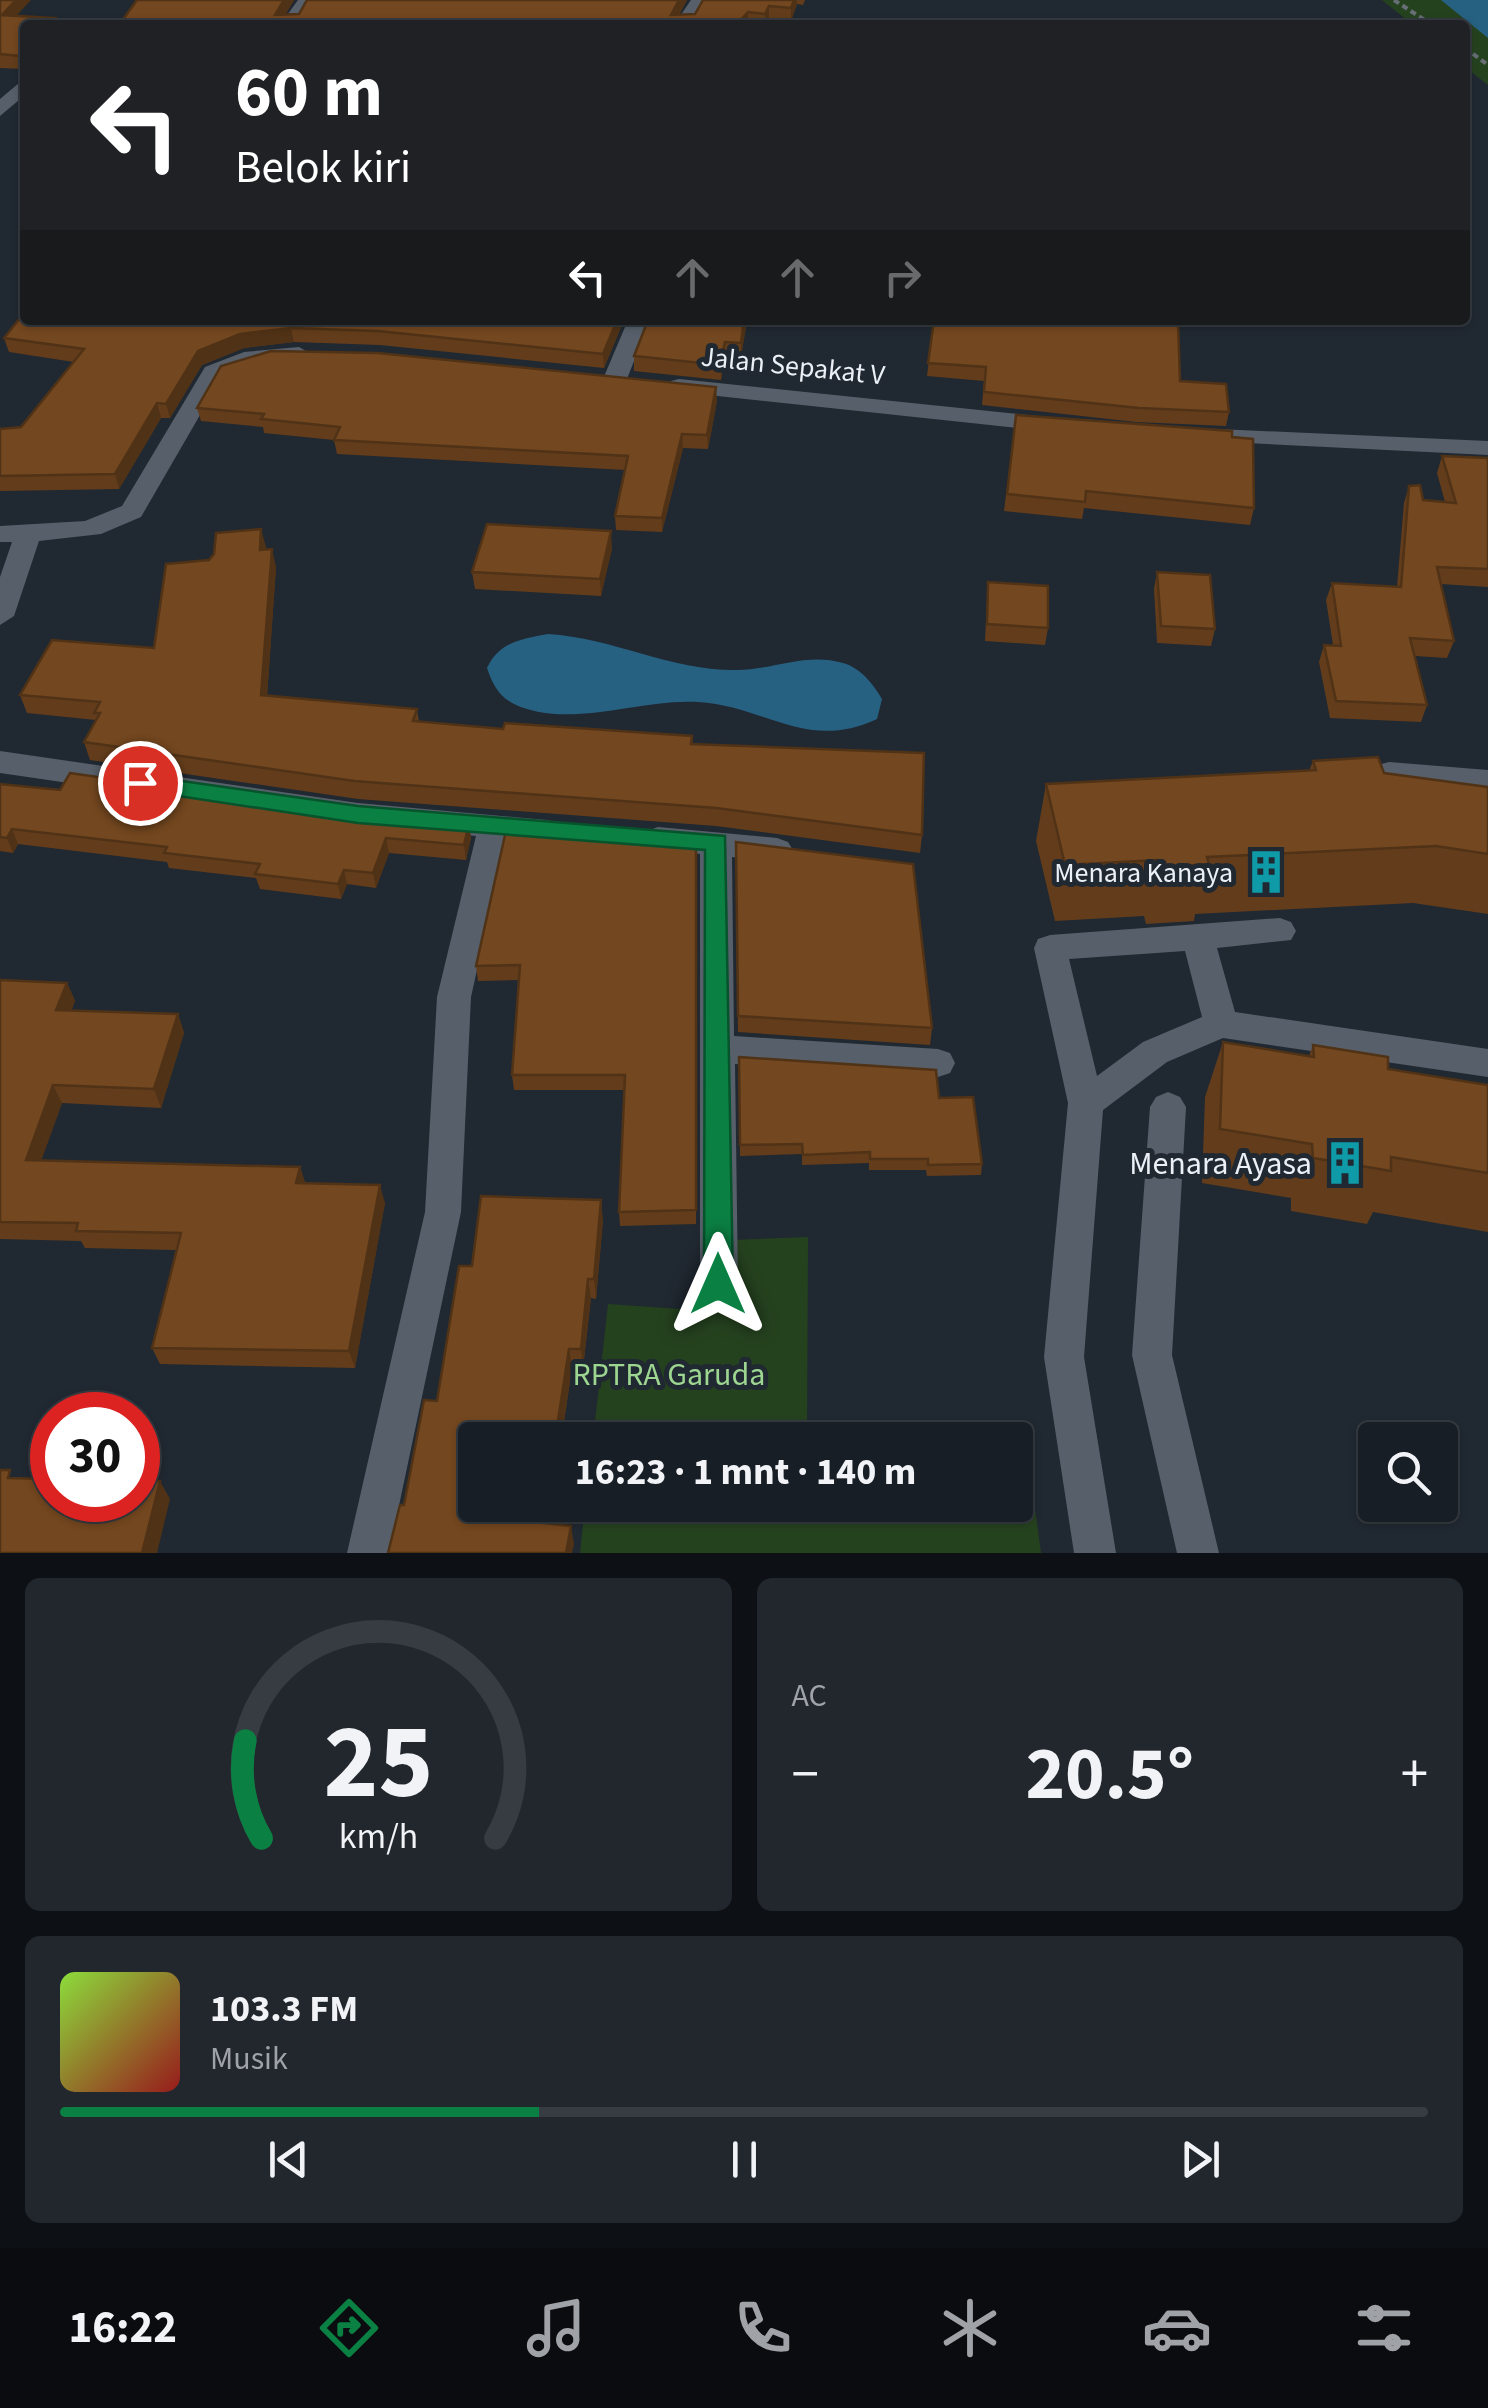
<!DOCTYPE html>
<html lang="id">
<head>
<meta charset="utf-8">
<style>
	:root { --surface:#181e25; --page:#21272d; --text:#f1f3f6; --muted:#9fa2a7; --line:#363c42; --accent:#0b8043 }
	body { margin:0; font-family:"Source Sans 3",sans-serif; background:var(--page); color:var(--text); height:100vh; display:flex; flex-direction:column; font-size:38px; white-space:nowrap }
	* { box-sizing:border-box; margin:0 }
	p { font-size:32px; color:var(--muted) }
	.icon { flex:none; width:55px; height:55px; fill:none; stroke:currentColor; stroke-width:2; stroke-linecap:round; stroke-linejoin:round }
	.map { position:relative; height:1553px; overflow:hidden }
	.drawer { display:flex; flex-direction:column; gap:25px; padding:25px; background:#0d1014; flex:1 }
	.drawer>* { flex:none }
	.guide { position:absolute; left:20px; top:20px; width:1450px; height:305px; border-radius:10px; box-shadow:0 2px 8px #0004,0 0 0 2px var(--line); background:#202124; color:#fff; overflow:hidden }
	.controls { position:absolute; left:1358px; top:1422px; display:grid; gap:20px }
	.controls a { display:grid; place-items:center; width:100px; height:100px; border-radius:10px; background:var(--surface); box-shadow:0 2px 8px #0004,0 0 0 2px var(--line); font-size:50px }
	.speed { position:absolute; left:30px; top:1392px; display:flex; gap:20px; font-size:50px; font-weight:700; text-align:center }
	.speed>* { display:grid; place-content:center; width:130px; height:130px; border-radius:50%; background:var(--surface); box-shadow:0 2px 8px #0004,0 0 0 2px var(--line); line-height:1 }
	.speed .limit { border:15px solid #d22; background:#fff; color:#111 }
	.pin { position:absolute; display:grid; place-items:center; width:85px; height:85px; color:#fff; margin:-42px; border:5px solid #fff; border-radius:50%; box-shadow:0 2px 10px #0007 }
	.me { position:absolute; width:110px; margin:-55px; rotate:0deg; stroke-linejoin:round; filter:drop-shadow(0 0 8px #0008) }
	.turn { display:flex; align-items:center; gap:35px; height:210px; padding:0 50px; font-size:45px }
	.turn .icon { width:130px; height:130px; stroke-width:2.5 }
	.turn b { display:block; font-size:70px; line-height:85px }
	.lanes { display:flex; align-items:center; height:95px; padding:0 50px; background:#0003; justify-content:center; gap:50px; direction:ltr }
	.lanes .off { opacity:.35 }
	.big { font-size:75px; font-weight:700; line-height:1.1 }
	.drawer .tile { flex:1; display:flex; flex-direction:column; justify-content:center; gap:15px; min-width:0; padding:0 35px; border-radius:15px; background:var(--page) }
	.drawer .dial { align-items:center; gap:0 }
	.dial svg { height:260px; overflow:visible; fill:none; stroke:var(--line); stroke-width:7; stroke-linecap:round; text-anchor:middle }
	.dial text { fill:var(--text); stroke:none }
	.song { display:flex; align-items:center; gap:30px }
	.cover { width:120px; height:120px; border-radius:15px; background:linear-gradient(135deg,hsl(90 70% 55%),hsl(0 70% 35%)) }
	.played { height:10px; border-radius:5px; background:linear-gradient(90deg,var(--accent) 35%,var(--line) 35%) }
	.keys { display:flex; justify-content:space-around; direction:ltr }
	.heat { display:flex; justify-content:space-between; align-items:center; font-size:55px; direction:ltr }
	.drawer .tiles { flex:1; display:grid; gap:25px; grid-template-columns:1fr 1fr }
	.tile:last-child { grid-column:span 2 }
	.trip { position:absolute; left:458px; top:1422px; width:575px; height:100px; border-radius:10px; background:var(--surface); box-shadow:0 2px 8px #0004,0 0 0 2px var(--line); font-weight:700; line-height:100px; text-align:center }
	.menu { display:flex; height:160px; justify-content:space-around; align-items:center; background:#0a0c0f; color:var(--muted) }
	.menu .icon { width:70px; height:70px }
	.menu .selected { color:var(--accent) }
	.menu b { font-size:45px; color:var(--text) }
	.map>svg:first-child { display:block }
</style>
</head>
<body>
<div class="map">
<svg width="1488" height="1553" viewBox="0 0 1488 1553">
	<rect width="100%" height="100%" fill="#202831"/>
	<g fill="#25421f">
		<polygon points="1382,0 1488,0 1488,85 1465,67 1465,25 1413,25"/>
		<polygon points="808,1237 807,1440 593,1440 608,1304 725,1312 732,1240"/>
		<polygon points="1029,1463 1041,1553 580,1553 585,1505 1015,1505 1015,1464"/>
	</g>
	<g fill="#276182">
		<polygon points="1441,0 1488,0 1488,38"/>
		<path d="M548,634c66,4 123,37 189,36 36,0 69,-18 106,-7 18,5 30,21 39,36l-5,20c-70,33 -111,-13 -179,-17 -57,-4 -130,28 -184,2 -15,-7 -22,-21 -27,-36 12,-26 34,-29 61,-34z"/>
	</g>
	<g fill="none" stroke-linecap="round" stroke-linejoin="round">
		<g stroke="#676e76" stroke-width="4" stroke-dasharray="6 4" stroke-linecap="butt">
			<polyline points="1394,0 1432,25"/>
			<polyline points="1465,48 1488,65"/>
		</g>
		<g fill="#57606a" fill-rule="evenodd">
			<polygon points="298,0 316,0 298,25 280,25"/>
			<polygon points="691,0 709,0 692,25 674,25"/>
			<polygon points="25,78 25,95 0,116 0,99"/>
			<polygon points="628,320 650,320 627,379 615,386 607,384 603,379"/>
			<polygon points="299,347 311,354 307,359 254,364 222,377 141,517 101,534 39,541 14,616 0,625 0,577 12,542 0,542 0,526 85,521 122,506 205,367 244,352"/>
			<polygon points="679,379 1056,418 1068,425 1056,432 671,391 671,381"/>
			<polygon points="1196,428 1488,441 1488,455 1187,440 1184,435 1187,430"/>
			<polygon points="0,751 358,803 547,820 558,823 562,831 558,839 506,839 471,997 461,1212 389,1553 347,1553 425,1212 437,997 476,836 358,825 0,773"/>
			<polygon points="1389,762 1488,770 1488,792 1378,781 1374,773 1378,765"/>
			<polygon points="658,827 777,838 788,842 793,850 788,858 777,862 732,857 734,1036 938,1049 950,1053 955,1063 950,1073 938,1077 735,1064 738,1284 732,1296 719,1301 706,1296 700,1284 700,854 647,847 643,839 647,831"/>
			<path d="M1280,918l11,4 5,9 -5,9 -74,8 18,64 253,37v28l-265,-39 -56,24 -64,48 -19,247 32,196h-42l-30,-196 24,-254 -34,-155 4,-9 12,-4zM1185,951l17,66 -59,25 -46,34 -28,-117z"/>
			<polygon points="1168,1092 1180,1097 1186,1107 1172,1355 1219,1553 1177,1553 1132,1355 1150,1107 1156,1097"/>
		</g>
	</g>
	<g fill="#633d1b">
		<polygon points="0,0 25,25 24,69 0,68"/>
		<polygon points="137,0 294,0 285,15 687,0 679,15 695,14 703,0 805,0 803,5 797,4 791,21 769,19 766,25 119,25"/>
		<polygon points="25,298 25,320 624,320 604,368 380,345 294,342 244,348 202,365 170,418 161,418 119,489 0,491 0,429 21,427 74,362 9,352 4,338 24,313 21,303"/>
		<polygon points="648,320 747,320 741,357 725,356 721,380 634,371 634,356"/>
		<polygon points="934,320 1180,381 1229,412 1226,426 1136,422 982,405 984,381 927,376"/>
		<polygon points="717,401 708,449 683,448 662,532 616,530 615,516 625,470 337,454 334,440 264,433 263,427 201,421 197,408"/>
		<polygon points="1016,415 1232,437 1254,508 1250,525 1084,508 1082,519 1004,511"/>
		<polygon points="1442,456 1488,458 1488,587 1441,584 1454,641 1447,658 1415,656 1427,705 1421,722 1330,718 1319,662 1324,645 1333,645 1326,600 1332,583 1397,587 1404,503 1409,486 1423,500 1445,502 1437,473"/>
		<polygon points="261,529 265,549 276,567 267,696 417,709 419,722 503,729 692,736 693,744 922,835 920,853 716,826 358,799 90,760 84,742 96,720 27,713 20,695 154,648 209,560"/>
		<polygon points="612,548 601,596 475,589 472,572"/>
		<polygon points="1157,572 1215,629 1211,646 1157,643 1154,589"/>
		<polygon points="988,582 1048,628 1045,645 985,641"/>
		<polygon points="1313,761 1384,773 1488,787 1488,914 1413,903 1195,914 1194,921 1146,924 1144,916 1055,921 1036,841 1046,784 1309,771"/>
		<polygon points="0,784 469,824 471,838 466,860 389,853 376,888 347,884 341,899 260,889 256,878 169,868 167,862 18,844 13,853 0,851"/>
		<polygon points="696,840 696,1224 620,1226 619,1212 624,1090 514,1090 512,1075 519,980 478,981 476,966"/>
		<polygon points="736,859 932,1028 930,1045 738,1032"/>
		<polygon points="0,980 67,983 75,1001 71,1011 178,1014 184,1033 161,1108 62,1103 41,1160 300,1167 305,1183 385,1203 355,1368 160,1364 152,1348 176,1250 85,1248 81,1241 0,1239"/>
		<polygon points="1223,1042 1309,1056 1313,1045 1388,1069 1488,1085 1488,1232 1373,1212 1367,1224 1291,1211 1291,1198 1202,1183 1205,1097"/>
		<polygon points="739,1057 939,1098 982,1164 981,1175 927,1176 926,1170 869,1170 869,1163 802,1165 802,1154 740,1156"/>
		<polygon points="603,1220 596,1299 591,1298 583,1368 572,1368 549,1523 574,1544 404,1505 437,1401 472,1266"/>
	</g>
	<g fill="#503216">
		<polygon points="16,0 31,0 5,28 2,15"/>
		<polygon points="284,0 294,0 279,25 275,15"/>
		<polygon points="679,0 687,0 673,25 671,15"/>
		<polygon points="794,0 797,0 797,4 791,21 791,8"/>
		<polygon points="769,6 769,19 765,25 765,14"/>
		<polygon points="748,12 748,25 736,25"/>
		<polygon points="25,50 25,68 24,69 20,56"/>
		<polygon points="617,320 624,320 604,368 603,354"/>
		<polygon points="744,320 747,320 741,357 741,343"/>
		<polygon points="291,328 294,342 244,348 202,365 170,418 166,404 198,351 240,334"/>
		<polygon points="725,342 725,356 721,380 720,365"/>
		<polygon points="716,387 717,401 708,449 707,435"/>
		<polygon points="157,403 161,418 119,489 115,474"/>
		<polygon points="682,434 683,448 662,532 662,518"/>
		<polygon points="261,529 266,547 264,568 260,550"/>
		<polygon points="611,531 612,548 601,596 600,579"/>
		<polygon points="272,549 276,567 266,714 261,695"/>
		<polygon points="469,824 471,838 466,860 464,845"/>
		<polygon points="12,829 18,844 13,853 7,838"/>
		<polygon points="386,838 389,853 376,888 373,873"/>
		<polygon points="344,870 347,884 341,899 338,884"/>
		<polygon points="67,983 75,1001 64,1029 56,1010"/>
		<polygon points="178,1014 184,1033 161,1108 154,1089"/>
		<polygon points="53,1085 62,1103 35,1178 26,1160"/>
		<polygon points="300,1167 306,1185 296,1183"/>
		<polygon points="380,1185 385,1203 355,1368 349,1351"/>
		<polygon points="601,1200 603,1220 596,1299 594,1279"/>
		<polygon points="588,1279 591,1298 583,1368 581,1349"/>
		<polygon points="569,1349 572,1368 561,1440 555,1440"/>
		<polygon points="160,1481 170,1499 157,1553 142,1553"/>
		<polygon points="546,1505 552,1505 546,1540 543,1523"/>
		<polygon points="571,1526 574,1544 572,1553 566,1553"/>
	</g>
	<g fill="#73471f" stroke="#503216" stroke-width="2.5">
		<polygon points="0,0 16,0 2,15 55,18 49,25 25,25 25,50 20,56 0,54"/>
		<polygon points="137,0 284,0 275,15 299,14 307,0 679,0 671,15 695,14 703,0 794,0 791,8 769,6 765,14 748,12 736,25 119,25"/>
		<polygon points="25,312 25,320 617,320 603,354 378,331 291,328 240,334 198,351 166,404 157,403 115,474 0,476 0,429 21,427 84,349 4,338"/>
		<polygon points="648,320 744,320 741,343 725,342 720,365 634,356"/>
		<polygon points="934,320 1178,320 1180,381 1226,384 1229,412 1139,408 984,392 986,367 928,363"/>
		<polygon points="271,351 378,353 716,387 707,435 682,434 662,518 615,516 628,456 334,440 340,427 261,419 264,414 197,408 221,366"/>
		<polygon points="1016,415 1232,431 1232,437 1253,439 1254,508 1086,491 1085,502 1007,494"/>
		<polygon points="1442,456 1488,458 1488,569 1437,567 1454,641 1410,638 1427,705 1336,701 1324,645 1341,646 1332,583 1401,587 1409,486 1420,485 1423,500 1456,503"/>
		<polygon points="487,524 611,531 600,579 472,572"/>
		<polygon points="261,529 260,550 272,549 261,695 417,709 413,721 503,729 505,723 692,736 691,744 924,753 922,835 716,808 354,781 84,742 100,713 94,713 100,702 20,695 52,640 154,648 166,564 209,560 214,554 216,533"/>
		<polygon points="1157,572 1210,575 1215,629 1161,626"/>
		<polygon points="988,582 1048,586 1048,628 987,624"/>
		<polygon points="1378,757 1384,773 1488,787 1488,854 1436,846 1207,857 1209,864 1160,868 1157,860 1065,865 1046,784 1316,770 1313,761"/>
		<polygon points="70,773 354,814 469,824 464,845 386,838 373,873 344,870 338,884 255,874 260,864 164,853 167,847 12,829 7,838 0,837 0,784 60,790"/>
		<polygon points="507,826 696,840 696,1210 619,1212 625,1075 512,1075 520,965 476,966"/>
		<polygon points="736,842 913,864 932,1028 738,1016"/>
		<polygon points="0,980 67,983 56,1010 178,1014 154,1089 53,1085 26,1160 300,1167 296,1183 380,1185 349,1351 152,1348 181,1233 76,1231 78,1223 0,1222"/>
		<polygon points="1223,1042 1314,1057 1313,1045 1388,1057 1388,1069 1488,1085 1488,1173 1391,1157 1391,1171 1313,1158 1312,1144 1220,1129"/>
		<polygon points="739,1057 936,1070 939,1098 973,1097 982,1164 928,1165 928,1159 870,1159 870,1152 803,1155 802,1144 740,1145"/>
		<polygon points="481,1196 601,1200 594,1279 588,1279 581,1349 569,1349 555,1440 475,1440 475,1505 546,1505 543,1523 571,1526 566,1553 388,1553 400,1505 404,1505 424,1400 437,1401 459,1266 472,1266"/>
		<polygon points="0,1470 10,1470 8,1478 52,1479 52,1500 138,1500 138,1481 160,1481 142,1553 0,1553"/>
	</g>
	<polygon fill="#0b8043" stroke="#07532c" stroke-width="2.5" points="140,775 358,806 725,836 733,1284 729,1293 718,1297 708,1293 704,1284 705,850 358,823 132,789 132,777"/>
	<defs>
		<g id="building-bare" transform="scale(3.45)"><path d="M-4-6H4V6H1V3H-1V6H-4ZM-2.5-4.3h1.7v1.8h-1.7ZM.8-4.3h1.7v1.8H.8ZM-2.5-1h1.7V.8h-1.7ZM.8-1h1.7V.8H.8Z" fill="#0f9aa8" stroke="#202831" stroke-width="2.5" paint-order="stroke"/></g>
	</defs>
	<g fill-rule="evenodd">
		<use href="#building-bare" x="1266" y="872"/>
		<use href="#building-bare" x="1345" y="1163"/>
	</g>
	<g text-anchor="middle" stroke-width="10" stroke-linejoin="round" paint-order="stroke">
		<g font-size="28" fill="#ebf0f6" stroke="#202831">
			<text transform="translate(793 365) rotate(6)" y="10">Jalan Sepakat V</text>
		</g>
		<g font-size="28" fill="#ebf0f6" stroke="#202831" text-anchor="end">
			<text x="1233" y="882">Menara Kanaya</text>
		</g>
		<g font-size="32" fill="#ebf0f6" stroke="#202831" text-anchor="end">
			<text x="1312" y="1174">Menara Ayasa</text>
		</g>
		<g font-size="32" fill="#9dd691" stroke="#202831">
			<text x="669" y="1385">RPTRA Garuda</text>
		</g>
	</g>
</svg>
<div class="controls">
<a><svg class="icon" aria-label="search" viewBox="0 0 24 24"><circle cx="10" cy="10" r="6"/><path d="M15 15l6 6"/></svg></a>
</div>
<div class="speed"><div class="limit">30</div></div>
<div class="pin" style="left:140px;top:783px;background:#d93025"><svg class="icon" aria-label="arrive" viewBox="0 0 24 24"><path d="M6 21V4h12l-3 4 3 4H6"/></svg></div>
<svg class="me" style="left:718px;top:1284px" viewBox="-20 -20 40 40"><path d="M0-17L14 15 0 8-14 15z" fill="#0b8043" stroke="#fff" stroke-width="4"/></svg>
<div class="trip">16:23 · 1 mnt · 140 m</div>
<div class="guide">
<div class="turn"><svg class="icon" aria-label="left" viewBox="0 0 24 24"><path d="M17 20v-9H6M10 6l-5 5 5 5"/></svg><div><b>60 m</b>Belok kiri</div></div>
<div class="lanes"><svg class="icon" aria-label="left" viewBox="0 0 24 24"><path d="M17 20v-9H6M10 6l-5 5 5 5"/></svg><svg class="icon off" aria-label="ahead" viewBox="0 0 24 24"><path d="M12 20V5M6 11l6-6 6 6"/></svg><svg class="icon off" aria-label="ahead" viewBox="0 0 24 24"><path d="M12 20V5M6 11l6-6 6 6"/></svg><svg class="icon off" aria-label="right" viewBox="0 0 24 24"><path d="M7 20v-9h11M14 6l5 5-5 5"/></svg></div>
</div>
</div>
<section class="drawer">
<div class="tiles">
<div class="tile dial"><svg viewBox="0 0 100 80">
<path d="M14 69A42 42 0 1 1 86 69"/>
<path d="M14 69A42 42 0 0 1 9 39" stroke="#0b8043"/>
<text x="50" y="56" font-size="32" font-weight="700">25</text>
<text x="50" y="72" font-size="11">km/h</text>
</svg></div>
<div class="tile"><p>AC</p>
<div class="heat"><a>−</a><b class="big">20.5°</b><a>+</a></div>
</div>
<div class="tile">
<div class="song"><i class="cover"></i><div><b>103.3 FM</b><p>Musik</p></div></div>
<div class="played"></div>
<div class="keys"><svg class="icon" aria-label="previous" viewBox="0 0 24 24"><path d="M18 5L8 12l10 7zM5 5v14"/></svg><svg class="icon" aria-label="pause" viewBox="0 0 24 24"><path d="M8 5v14M16 5v14"/></svg><svg class="icon" aria-label="next" viewBox="0 0 24 24"><path d="M6 5l10 7-10 7zM19 5v14"/></svg></div>
</div>
</div>
</section>
<nav class="menu">
<b>16:22</b>
<svg class="icon selected" aria-label="directions" viewBox="0 0 24 24"><path d="M12 3l9 9-9 9-9-9zM9 14v-3h6M13 9l2 2-2 2"/></svg>
<svg class="icon" aria-label="music" viewBox="0 0 24 24"><path d="M9 18V5l10-2v13"/><circle cx="6" cy="18" r="3"/><circle cx="16" cy="16" r="3"/></svg>
<svg class="icon" aria-label="phone" viewBox="0 0 24 24"><path d="M5 4h4l2 5-3 2q2 4 5 5l2-3 5 2v4C11 20 4 13 5 4z"/></svg>
<svg class="icon" aria-label="climate" viewBox="0 0 24 24"><path d="M12 3v18M4 7l16 10M4 17L20 7"/></svg>
<svg class="icon" aria-label="car" viewBox="0 0 24 24"><path d="M5 17H2v-5l4-1 3-4h7l3 4 3 1v5h-3M9 17h6M6 11h13"/><circle cx="7" cy="17" r="2"/><circle cx="17" cy="17" r="2"/></svg>
<svg class="icon" aria-label="filters" viewBox="0 0 24 24"><path d="M4 7h16M4 17h16"/><circle cx="9" cy="7" r="2"/><circle cx="15" cy="17" r="2"/></svg>
</nav>
</body>
</html>
